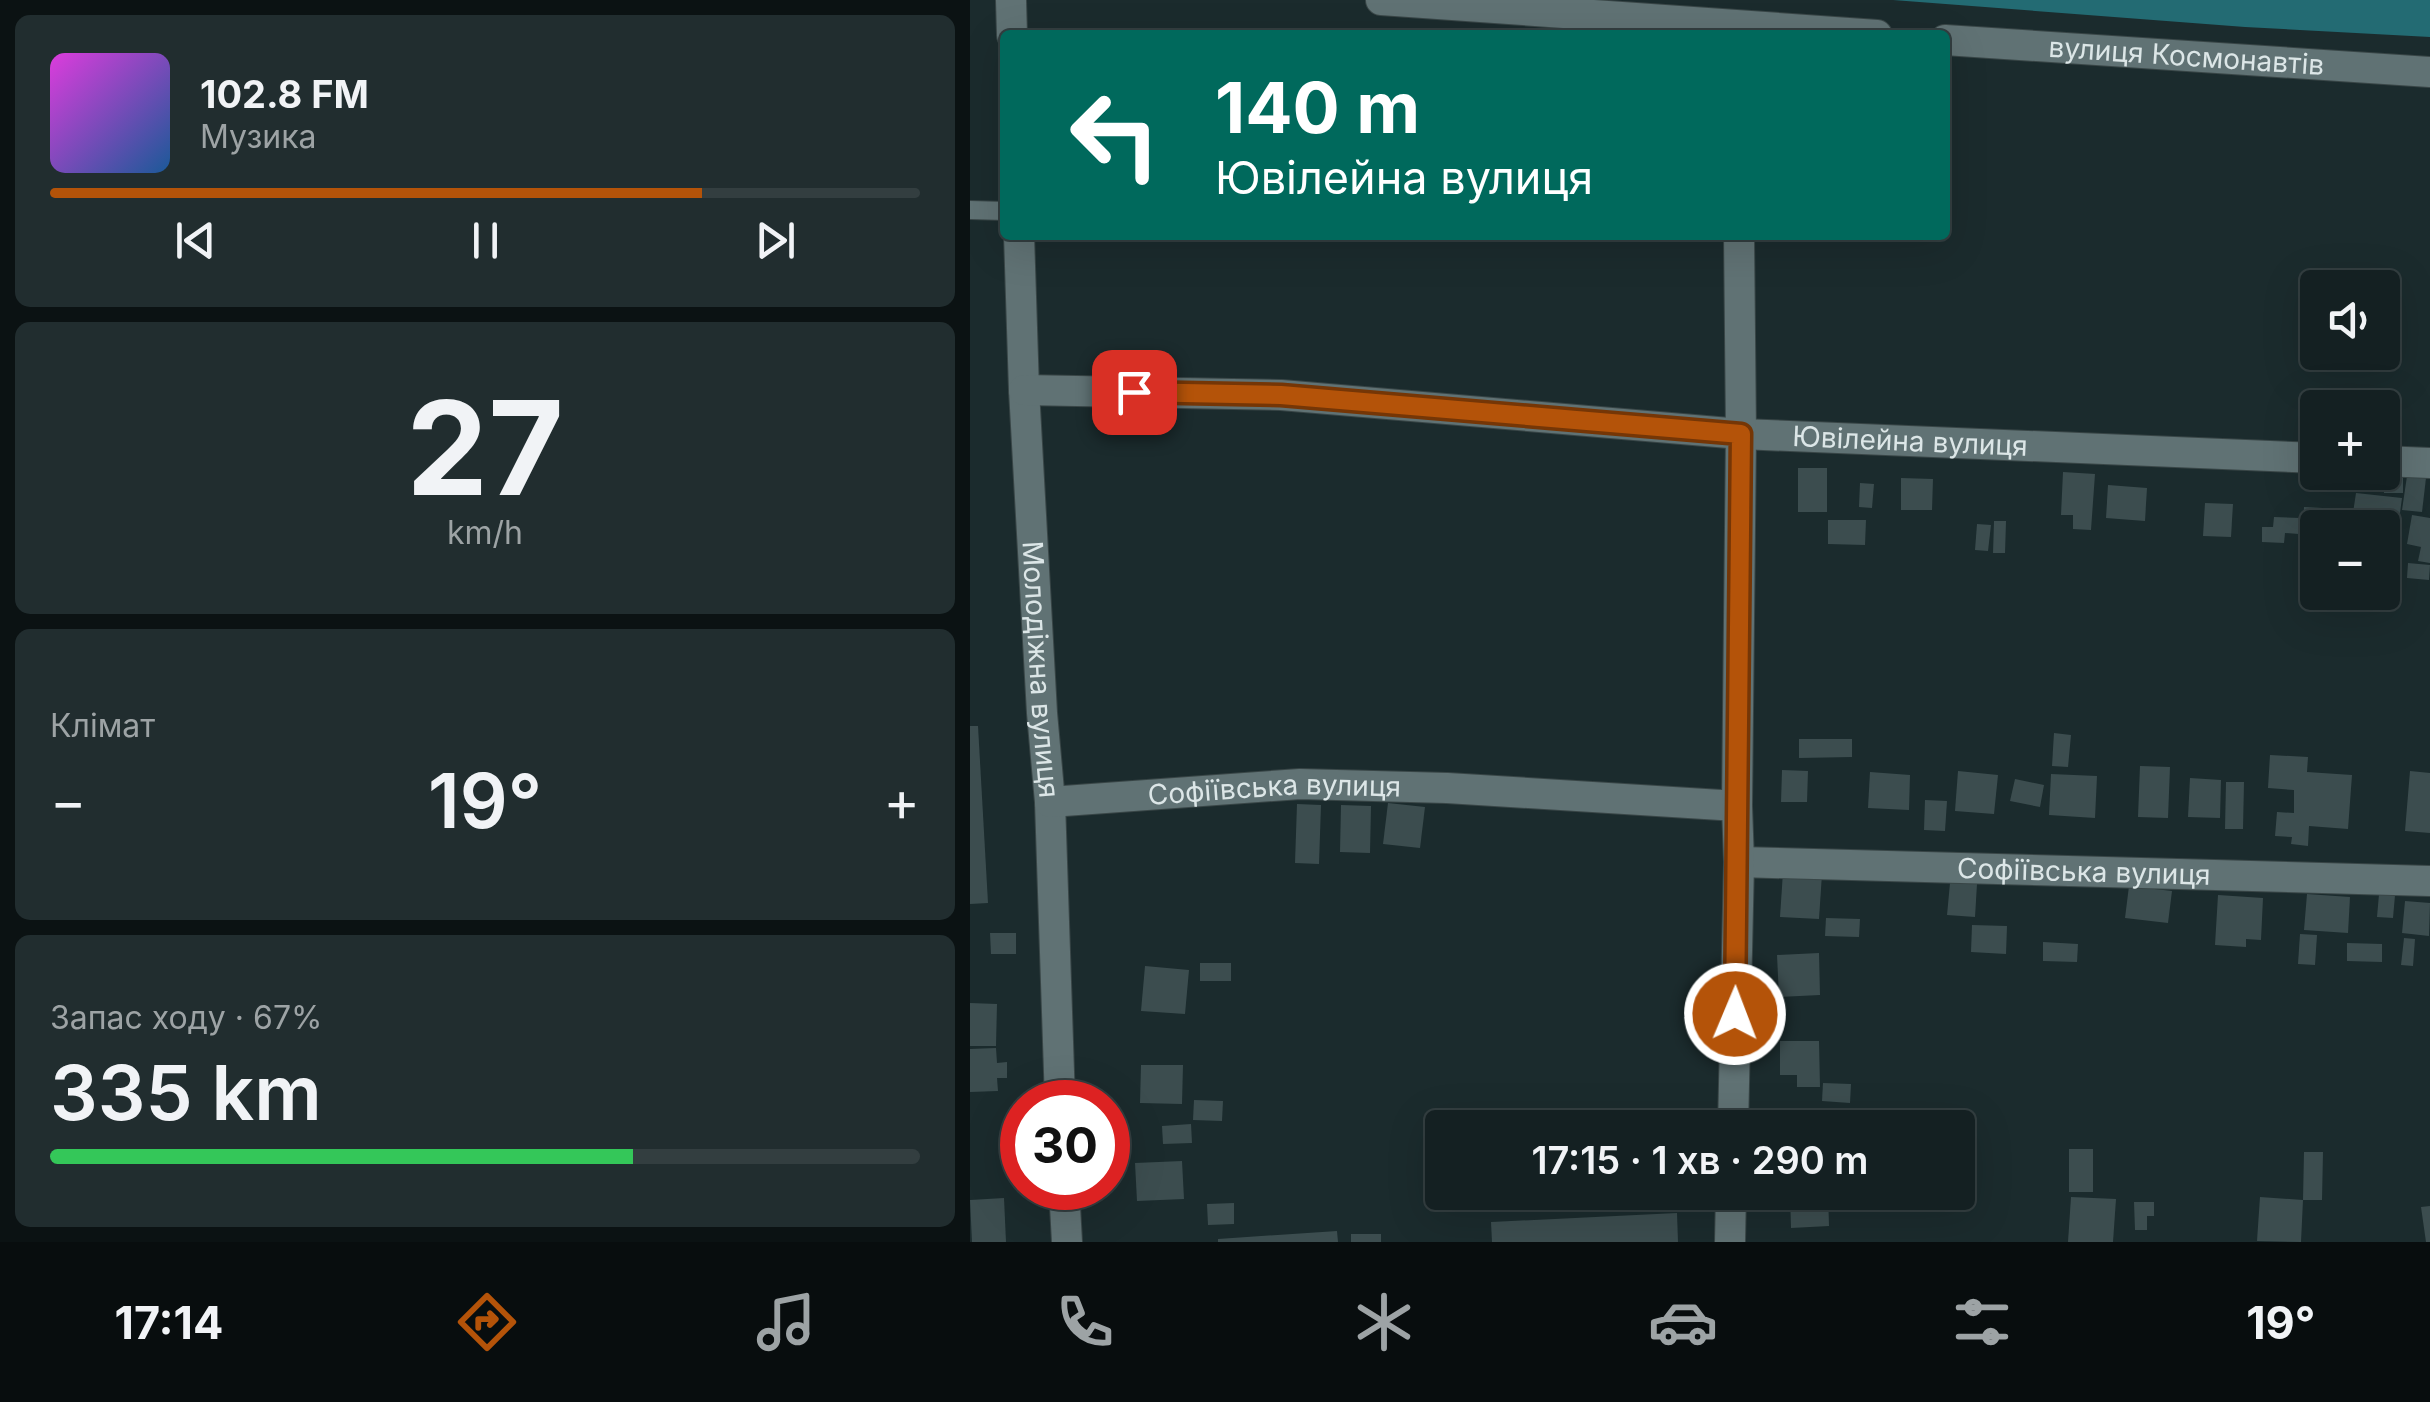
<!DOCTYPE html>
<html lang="uk">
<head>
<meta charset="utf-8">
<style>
	:root { --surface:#142022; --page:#212d2f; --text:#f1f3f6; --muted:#9da3a5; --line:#333e40; --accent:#b45309 }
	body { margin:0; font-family:Inter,sans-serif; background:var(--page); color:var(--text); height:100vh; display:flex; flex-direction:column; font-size:38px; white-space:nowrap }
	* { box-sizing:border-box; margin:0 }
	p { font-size:32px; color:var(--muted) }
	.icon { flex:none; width:55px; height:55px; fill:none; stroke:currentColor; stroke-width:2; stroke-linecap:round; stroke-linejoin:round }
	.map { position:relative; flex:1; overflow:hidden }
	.details { display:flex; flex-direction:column; gap:15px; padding:15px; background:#0b1213; width:970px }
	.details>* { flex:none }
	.hud { position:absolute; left:30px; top:30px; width:950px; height:210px; border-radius:10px; box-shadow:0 10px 40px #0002,0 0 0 2px var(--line); background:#00695c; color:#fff; overflow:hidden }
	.tools { position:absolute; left:1330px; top:270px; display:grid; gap:20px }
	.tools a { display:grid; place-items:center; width:100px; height:100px; border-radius:10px; background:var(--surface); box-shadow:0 10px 40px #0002,0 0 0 2px var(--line); font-size:50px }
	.speed { position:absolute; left:30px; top:1080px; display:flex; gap:20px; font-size:50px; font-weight:700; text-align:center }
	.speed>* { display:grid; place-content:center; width:130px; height:130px; border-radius:50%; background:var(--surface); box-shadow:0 10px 40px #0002,0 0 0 2px var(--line); line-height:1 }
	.speed .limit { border:15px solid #d22; background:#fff; color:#111 }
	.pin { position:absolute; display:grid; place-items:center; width:85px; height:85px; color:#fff; margin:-42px; border-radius:20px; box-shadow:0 5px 15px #0006 }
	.me { position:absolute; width:110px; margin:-55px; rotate:1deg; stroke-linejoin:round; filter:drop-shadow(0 0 8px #0008) }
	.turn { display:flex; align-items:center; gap:35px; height:210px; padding:0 50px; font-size:45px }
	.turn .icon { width:130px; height:130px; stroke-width:2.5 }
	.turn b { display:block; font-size:70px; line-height:85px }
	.big { font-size:75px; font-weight:600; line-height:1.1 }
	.details .widget { flex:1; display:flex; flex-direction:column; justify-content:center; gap:15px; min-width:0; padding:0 35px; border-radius:15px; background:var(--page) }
	.details .dial { align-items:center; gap:0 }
	.dial b { font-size:130px; line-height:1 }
	.song { display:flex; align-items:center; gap:30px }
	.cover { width:120px; height:120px; border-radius:15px; background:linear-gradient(135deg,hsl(300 70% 55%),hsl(210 70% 35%)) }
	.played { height:10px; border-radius:5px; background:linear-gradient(90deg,var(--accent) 75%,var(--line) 75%) }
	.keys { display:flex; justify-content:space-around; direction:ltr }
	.heat { display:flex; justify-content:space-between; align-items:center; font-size:55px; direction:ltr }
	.charge { height:15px; border-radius:8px; background:linear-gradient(90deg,#34c759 67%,var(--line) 0) }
	.trip { position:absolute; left:455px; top:1110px; width:550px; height:100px; border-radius:10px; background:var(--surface); box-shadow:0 10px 40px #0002,0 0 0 2px var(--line); font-weight:600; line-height:100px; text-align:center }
	.menu { display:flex; height:160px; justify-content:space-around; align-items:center; background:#080d0e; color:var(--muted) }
	.menu .icon { width:70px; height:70px }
	.menu .active { color:var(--accent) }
	.menu b { font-size:45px; color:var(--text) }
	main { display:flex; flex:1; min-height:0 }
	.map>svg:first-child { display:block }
</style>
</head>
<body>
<main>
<section class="details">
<div class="widget">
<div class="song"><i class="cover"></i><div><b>102.8 FM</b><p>Музика</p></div></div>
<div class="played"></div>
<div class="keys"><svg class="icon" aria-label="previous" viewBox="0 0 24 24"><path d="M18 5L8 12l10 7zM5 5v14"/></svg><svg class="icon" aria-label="pause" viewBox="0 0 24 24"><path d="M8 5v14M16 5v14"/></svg><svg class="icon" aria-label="next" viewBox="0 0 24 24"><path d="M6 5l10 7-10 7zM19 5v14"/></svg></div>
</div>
<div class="widget dial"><b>27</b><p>km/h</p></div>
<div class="widget"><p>Клімат</p>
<div class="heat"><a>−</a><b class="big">19°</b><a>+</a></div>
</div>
<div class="widget"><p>Запас ходу · 67%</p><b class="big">335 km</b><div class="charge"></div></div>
</section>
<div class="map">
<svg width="1460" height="1242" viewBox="0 0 1460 1242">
	<rect width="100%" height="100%" fill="#1b2b2d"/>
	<polygon fill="#236b73" points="923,0 1460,0 1460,37 1275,27"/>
	<g fill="#3c4d4f">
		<rect x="828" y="468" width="29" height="44"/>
		<polygon points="1093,472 1125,474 1121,530 1103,529 1103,515 1091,515"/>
		<polygon points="1414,476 1433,477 1433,493 1414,493"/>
		<polygon points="1437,476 1456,478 1452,512 1432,510"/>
		<polygon points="931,478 963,479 962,510 931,510"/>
		<polygon points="890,483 904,484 902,508 889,507"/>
		<polygon points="1138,485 1177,488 1175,521 1136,518"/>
		<polygon points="1386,493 1432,498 1426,543 1412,541 1412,528 1398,528 1400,515 1383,513"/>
		<polygon points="1235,503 1263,504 1261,537 1233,536"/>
		<polygon points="1334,507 1371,509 1370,528 1333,527"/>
		<polygon points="1442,515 1460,518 1460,563 1448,561 1451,547 1437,544"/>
		<polygon points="1304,517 1330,518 1329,534 1315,533 1314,543 1292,542 1292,527 1303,527"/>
		<polygon points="858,520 896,520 895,545 858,544"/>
		<polygon points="1024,521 1036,521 1035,553 1023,553"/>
		<polygon points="1007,524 1021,525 1018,551 1005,550"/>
		<polygon points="1438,563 1460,565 1459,580 1437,578"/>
		<polygon points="0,726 8,726 18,903 0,904"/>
		<polygon points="1084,733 1101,735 1098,767 1082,766"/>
		<polygon points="829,739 882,739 882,757 829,758"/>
		<polygon points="1300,755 1338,757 1337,772 1382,775 1378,829 1339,826 1338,846 1321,844 1322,837 1305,836 1307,812 1324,813 1324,790 1298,788"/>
		<polygon points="1170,766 1200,767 1198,818 1168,817"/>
		<polygon points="812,770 838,771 837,802 811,802"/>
		<polygon points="988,771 1028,775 1024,814 985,811"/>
		<polygon points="1440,771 1460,773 1460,833 1435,831"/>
		<polygon points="900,772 940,775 939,810 898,808"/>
		<polygon points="1081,774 1127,776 1125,818 1079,815"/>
		<polygon points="1220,778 1251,780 1250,818 1218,817"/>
		<polygon points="1045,779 1074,785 1070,807 1040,801"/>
		<polygon points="1256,782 1274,782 1273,829 1255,829"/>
		<polygon points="955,800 977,801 975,831 954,830"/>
		<polygon points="418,803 455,807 450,848 413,844"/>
		<polygon points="327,804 351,805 349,864 325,863"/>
		<polygon points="371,805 401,806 400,853 370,852"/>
		<polygon points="813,872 852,874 849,919 810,917"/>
		<polygon points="980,883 1007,884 1005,917 977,915"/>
		<polygon points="1410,883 1426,884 1423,918 1407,917"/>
		<polygon points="1159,886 1202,891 1198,923 1155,918"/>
		<polygon points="1337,894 1380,897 1378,933 1334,930"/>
		<polygon points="1248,895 1293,898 1291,940 1276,939 1276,947 1245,945"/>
		<polygon points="1435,901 1460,903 1459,936 1432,933"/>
		<polygon points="856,918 890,919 889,937 855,936"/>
		<polygon points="1002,925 1037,926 1036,954 1001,952"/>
		<polygon points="20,933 46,933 46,954 21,954"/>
		<polygon points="1330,934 1347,935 1345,965 1328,964"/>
		<polygon points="1434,938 1445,939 1443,966 1431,965"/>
		<polygon points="1073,942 1108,944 1107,962 1073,961"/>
		<polygon points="1377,943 1412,944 1412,962 1377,961"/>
		<polygon points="849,953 850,995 809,997 807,955"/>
		<rect x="230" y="963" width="31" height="18"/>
		<polygon points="175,966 219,970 215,1014 171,1011"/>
		<polygon points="0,1003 27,1004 26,1046 0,1046"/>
		<polygon points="810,1041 849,1041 850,1087 827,1087 827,1075 810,1075"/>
		<polygon points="26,1048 27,1063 37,1062 37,1078 27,1078 28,1091 0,1092 0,1049"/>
		<polygon points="171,1065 213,1065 212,1104 170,1103"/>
		<polygon points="853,1083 881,1084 880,1103 852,1101"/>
		<polygon points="224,1100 253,1101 252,1121 223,1120"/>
		<polygon points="221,1124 222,1143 193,1144 192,1126"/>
		<rect x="1099" y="1149" width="24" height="43"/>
		<polygon points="1334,1152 1353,1152 1352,1200 1333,1200 1331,1242 1287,1241 1290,1197 1333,1200"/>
		<polygon points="212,1161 214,1199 167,1201 165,1163"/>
		<polygon points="820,1192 858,1192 859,1226 821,1228"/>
		<polygon points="1101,1197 1146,1199 1143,1242 1098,1242"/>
		<polygon points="34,1198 36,1242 2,1242 0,1200"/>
		<polygon points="1164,1202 1184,1202 1184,1216 1177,1216 1177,1230 1165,1230"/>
		<polygon points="264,1203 264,1224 238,1225 237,1204"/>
		<polygon points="1460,1206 1460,1242 1456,1242 1451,1207"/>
		<polygon points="707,1213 708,1242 522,1242 521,1222"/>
		<polygon points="367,1231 368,1242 248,1242 248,1239"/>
		<rect x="381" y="1234" width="30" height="8"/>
	</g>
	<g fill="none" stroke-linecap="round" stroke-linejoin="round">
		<g stroke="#394647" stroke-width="20">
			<polyline id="lane" points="0,210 35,211"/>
		</g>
		<g stroke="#394647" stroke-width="32">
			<g id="street">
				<polyline points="41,0 42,35"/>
				<polyline points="411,0 907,35"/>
				<path id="s1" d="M975,40l485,32"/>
				<path id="s2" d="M49,235l5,155 18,323 8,89 10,300"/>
				<path id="s3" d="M54,390l257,5 460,39 577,24"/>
				<polyline points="1412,461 1460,463"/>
				<path id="s4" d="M80,802l250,-18 147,4 290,18"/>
				<path id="s5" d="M769,862l691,19"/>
				<polyline points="763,1128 769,862 767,806 771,434 769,235"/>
				<polyline points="94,1188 97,1242"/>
				<polyline points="760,1242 761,1192"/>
			</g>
		</g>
		<use href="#lane" stroke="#607274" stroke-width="18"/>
		<use href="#street" stroke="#607274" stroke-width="30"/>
	</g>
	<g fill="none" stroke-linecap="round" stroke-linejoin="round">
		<g stroke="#753606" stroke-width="25">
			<polyline id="route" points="164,392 311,395 771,434 765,1014"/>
		</g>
		<use href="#route" stroke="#b45309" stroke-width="18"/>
	</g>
	<g text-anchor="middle" stroke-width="10" stroke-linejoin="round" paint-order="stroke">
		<g font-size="28" fill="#dce6e7" stroke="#112123">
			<text dy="10" stroke="none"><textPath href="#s1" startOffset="242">вулиця Космонавтів</textPath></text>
			<text dy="10" stroke="none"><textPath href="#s3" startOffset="888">Ювілейна вулиця</textPath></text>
			<text dy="10" stroke="none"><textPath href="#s2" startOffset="435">Молодіжна вулиця</textPath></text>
			<text dy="10" stroke="none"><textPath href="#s4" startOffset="225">Софіївська вулиця</textPath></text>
			<text dy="10" stroke="none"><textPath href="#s5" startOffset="345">Софіївська вулиця</textPath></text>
		</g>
	</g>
</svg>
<div class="tools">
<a><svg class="icon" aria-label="sound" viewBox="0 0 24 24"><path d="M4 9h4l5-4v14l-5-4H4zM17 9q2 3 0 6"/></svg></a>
<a>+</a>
<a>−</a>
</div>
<div class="speed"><div class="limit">30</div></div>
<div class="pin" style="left:164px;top:392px;background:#d93025"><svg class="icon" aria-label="arrive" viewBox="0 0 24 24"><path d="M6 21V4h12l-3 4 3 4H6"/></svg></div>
<svg class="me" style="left:765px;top:1014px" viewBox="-20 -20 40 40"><circle r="17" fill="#b45309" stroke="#fff" stroke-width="3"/><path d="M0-11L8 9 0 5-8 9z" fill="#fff"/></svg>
<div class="trip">17:15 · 1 хв · 290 m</div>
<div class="hud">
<div class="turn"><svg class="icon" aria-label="left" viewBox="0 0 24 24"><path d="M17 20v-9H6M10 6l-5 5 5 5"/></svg><div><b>140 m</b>Ювілейна вулиця</div></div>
</div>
</div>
</main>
<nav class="menu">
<b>17:14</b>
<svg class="icon active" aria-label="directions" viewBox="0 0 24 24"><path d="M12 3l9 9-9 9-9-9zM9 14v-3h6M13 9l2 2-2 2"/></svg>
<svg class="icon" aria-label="music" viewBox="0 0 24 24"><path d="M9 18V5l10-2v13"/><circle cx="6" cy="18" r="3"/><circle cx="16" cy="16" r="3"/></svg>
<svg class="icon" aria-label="phone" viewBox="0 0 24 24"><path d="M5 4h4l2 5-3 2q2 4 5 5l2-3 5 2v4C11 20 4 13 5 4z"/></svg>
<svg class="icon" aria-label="climate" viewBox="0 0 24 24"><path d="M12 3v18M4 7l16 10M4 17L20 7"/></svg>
<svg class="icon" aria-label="car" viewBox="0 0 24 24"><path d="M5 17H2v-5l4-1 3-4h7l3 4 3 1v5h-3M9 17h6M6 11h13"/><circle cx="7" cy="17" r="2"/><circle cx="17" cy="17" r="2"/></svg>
<svg class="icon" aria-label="filters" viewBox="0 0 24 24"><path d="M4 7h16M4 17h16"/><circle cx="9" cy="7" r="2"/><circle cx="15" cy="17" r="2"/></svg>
<b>19°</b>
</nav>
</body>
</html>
